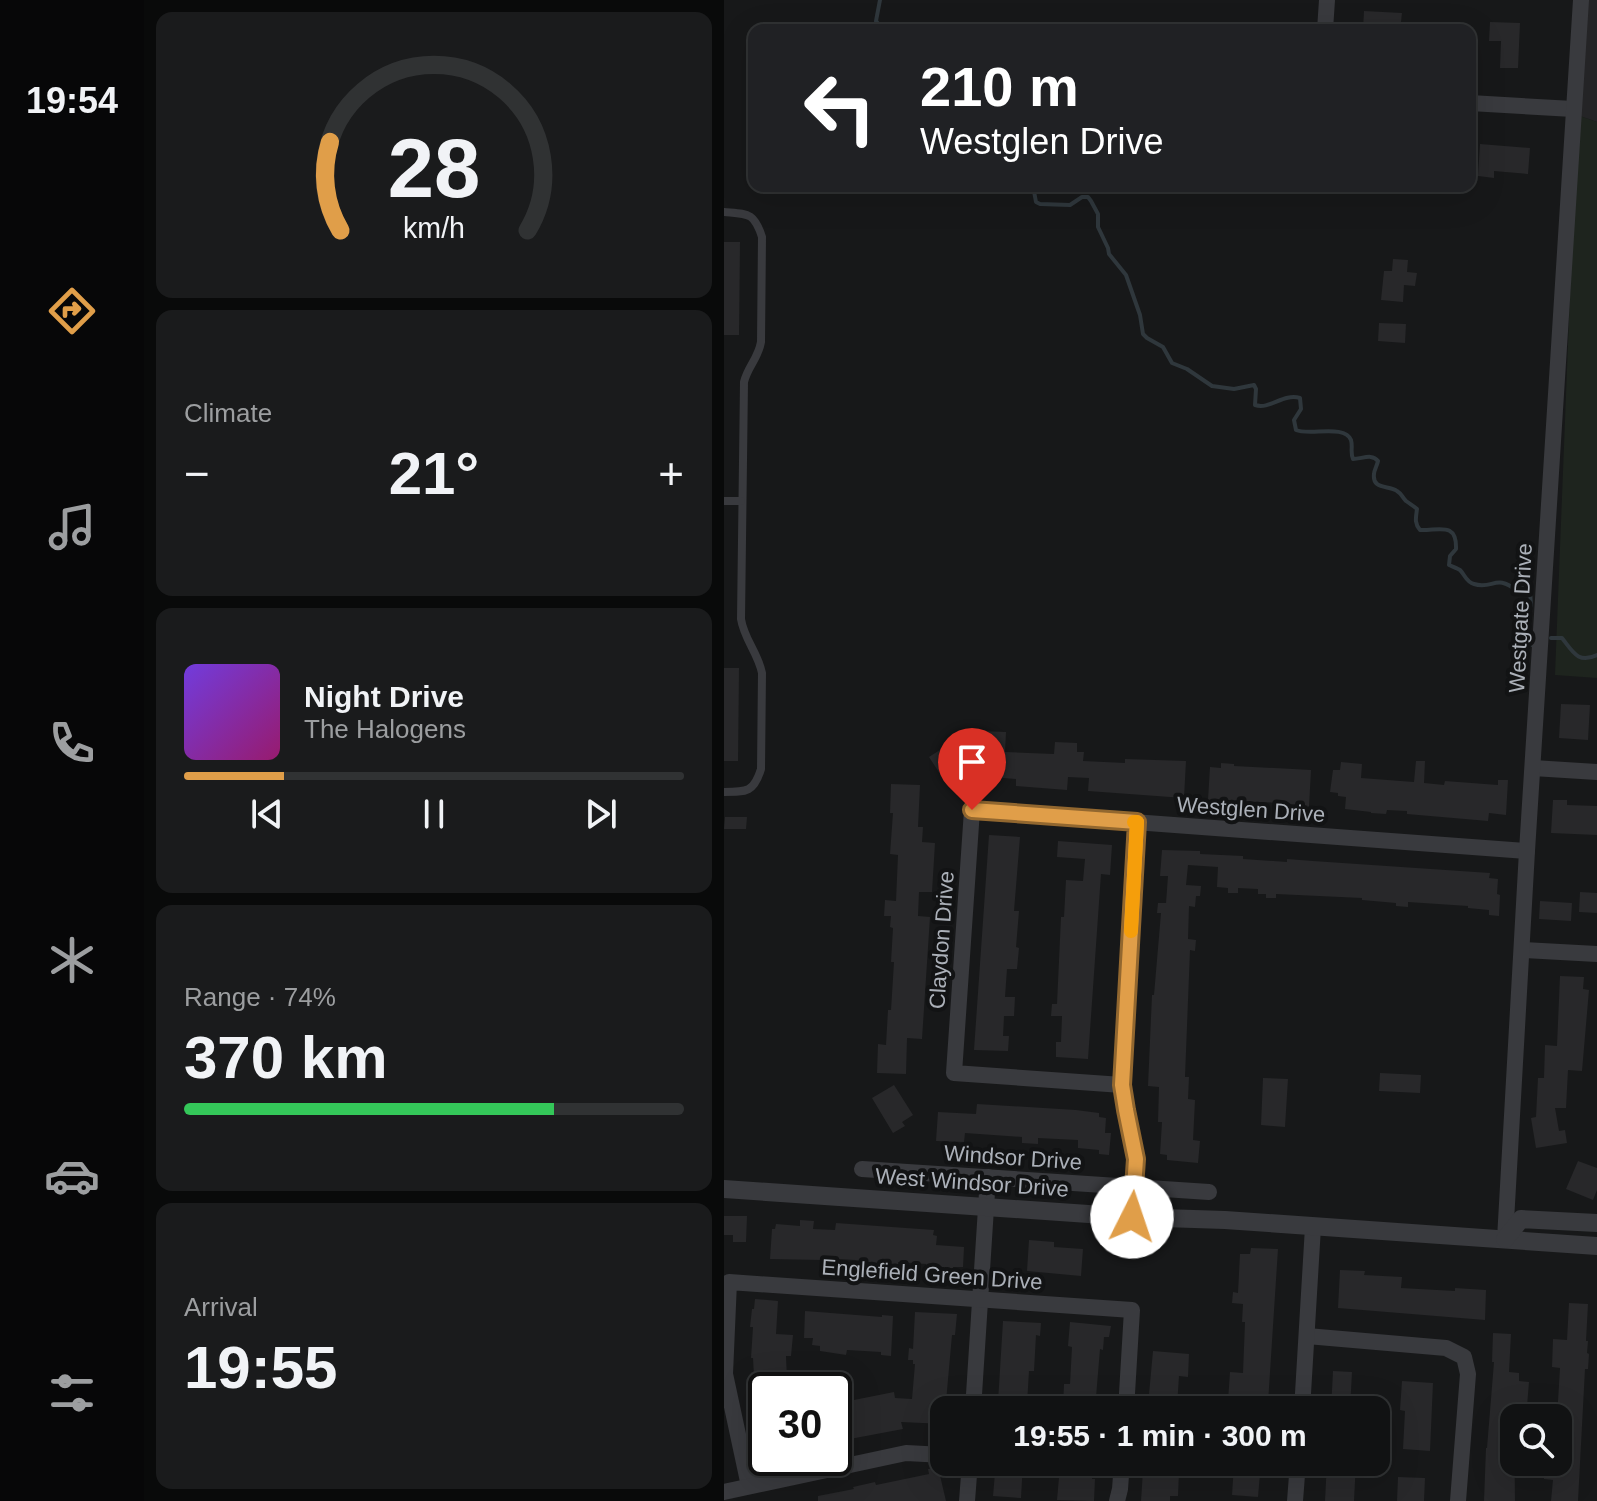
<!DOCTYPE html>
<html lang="en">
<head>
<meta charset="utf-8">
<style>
	:root { --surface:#111213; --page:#1a1b1c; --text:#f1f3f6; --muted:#9c9ea0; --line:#303233; --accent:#e09e49 }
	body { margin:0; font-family:Arial,sans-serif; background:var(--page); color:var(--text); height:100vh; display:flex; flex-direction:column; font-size:30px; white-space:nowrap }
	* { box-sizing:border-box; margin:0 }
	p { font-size:26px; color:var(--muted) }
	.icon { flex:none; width:44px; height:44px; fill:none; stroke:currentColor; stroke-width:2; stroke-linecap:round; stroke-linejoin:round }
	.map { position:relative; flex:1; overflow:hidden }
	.side { display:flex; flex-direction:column; gap:12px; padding:12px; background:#090a0a; width:580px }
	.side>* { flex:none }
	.banner { position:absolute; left:24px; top:24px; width:728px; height:168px; border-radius:16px; box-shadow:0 8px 32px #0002,0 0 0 2px var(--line); background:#202124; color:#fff; overflow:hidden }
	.fabs { position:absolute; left:776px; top:1404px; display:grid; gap:16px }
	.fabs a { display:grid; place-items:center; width:72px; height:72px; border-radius:16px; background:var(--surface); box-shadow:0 8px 32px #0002,0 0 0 2px var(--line); font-size:40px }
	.speed { position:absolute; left:24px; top:1372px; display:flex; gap:16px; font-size:40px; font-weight:700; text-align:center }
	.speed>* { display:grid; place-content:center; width:104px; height:104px; border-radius:50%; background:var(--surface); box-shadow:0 8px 32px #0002,0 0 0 2px var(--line); line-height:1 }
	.speed .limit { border:4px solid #111; border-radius:12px; background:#fff; color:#111 }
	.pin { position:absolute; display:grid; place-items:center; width:68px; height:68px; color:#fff; margin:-82px -34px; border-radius:50% 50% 50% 0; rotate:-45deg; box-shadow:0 0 8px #0007 }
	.pin .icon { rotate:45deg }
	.me { position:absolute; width:88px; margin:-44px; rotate:4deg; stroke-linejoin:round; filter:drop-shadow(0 0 6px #0008) }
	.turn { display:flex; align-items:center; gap:28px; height:168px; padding:0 40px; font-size:36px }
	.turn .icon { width:104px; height:104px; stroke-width:2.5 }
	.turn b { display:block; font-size:56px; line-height:68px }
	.big { font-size:60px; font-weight:700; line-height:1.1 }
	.side .tile { flex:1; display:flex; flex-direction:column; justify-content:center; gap:12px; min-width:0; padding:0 28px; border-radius:16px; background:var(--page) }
	.side .dial { align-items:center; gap:0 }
	.dial svg { height:208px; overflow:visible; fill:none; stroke:var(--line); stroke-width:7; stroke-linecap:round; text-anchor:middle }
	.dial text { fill:var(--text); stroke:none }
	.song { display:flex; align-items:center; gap:24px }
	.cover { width:96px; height:96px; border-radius:12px; background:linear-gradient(135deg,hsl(260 70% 55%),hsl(320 70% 35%)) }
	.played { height:8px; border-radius:4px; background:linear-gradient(90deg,var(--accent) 20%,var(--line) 20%) }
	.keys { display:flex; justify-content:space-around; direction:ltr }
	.heat { display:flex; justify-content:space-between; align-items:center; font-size:44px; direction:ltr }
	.charge { height:12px; border-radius:6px; background:linear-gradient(90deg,#34c759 74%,var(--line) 0) }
	.trip { position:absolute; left:206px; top:1396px; width:460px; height:80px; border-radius:16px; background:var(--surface); box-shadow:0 8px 32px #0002,0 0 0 2px var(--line); font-weight:700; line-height:80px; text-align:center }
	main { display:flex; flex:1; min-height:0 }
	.tabs { display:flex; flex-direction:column; width:144px; justify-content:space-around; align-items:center; background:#070708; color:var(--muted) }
	.tabs .icon { width:56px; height:56px }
	.tabs .selected { color:var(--accent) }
	.tabs b { font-size:36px; color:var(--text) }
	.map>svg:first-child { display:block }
</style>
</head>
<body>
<main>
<nav class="tabs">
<b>19:54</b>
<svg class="icon selected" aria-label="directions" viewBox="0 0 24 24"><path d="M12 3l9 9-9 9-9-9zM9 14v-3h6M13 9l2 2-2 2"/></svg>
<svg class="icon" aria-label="music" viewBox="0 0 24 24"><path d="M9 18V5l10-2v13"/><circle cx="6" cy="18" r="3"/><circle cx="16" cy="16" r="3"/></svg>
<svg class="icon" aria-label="phone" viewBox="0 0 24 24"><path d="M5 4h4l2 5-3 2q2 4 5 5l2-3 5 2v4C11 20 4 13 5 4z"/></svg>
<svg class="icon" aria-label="climate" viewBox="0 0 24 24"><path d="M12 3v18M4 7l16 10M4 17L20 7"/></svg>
<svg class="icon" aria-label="car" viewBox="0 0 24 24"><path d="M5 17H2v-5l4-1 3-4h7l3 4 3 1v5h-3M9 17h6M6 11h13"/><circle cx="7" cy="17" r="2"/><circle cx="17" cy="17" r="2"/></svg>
<svg class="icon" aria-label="filters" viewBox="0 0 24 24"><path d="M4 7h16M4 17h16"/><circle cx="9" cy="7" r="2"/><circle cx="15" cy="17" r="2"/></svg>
</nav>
<section class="side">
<div class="tile dial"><svg viewBox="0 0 100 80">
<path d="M14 69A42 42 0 1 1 86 69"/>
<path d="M14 69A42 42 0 0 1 10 35" stroke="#e09e49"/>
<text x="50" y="56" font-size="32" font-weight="700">28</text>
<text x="50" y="72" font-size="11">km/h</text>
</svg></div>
<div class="tile"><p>Climate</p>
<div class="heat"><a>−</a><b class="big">21°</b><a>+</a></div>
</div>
<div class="tile">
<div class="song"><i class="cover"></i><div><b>Night Drive</b><p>The Halogens</p></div></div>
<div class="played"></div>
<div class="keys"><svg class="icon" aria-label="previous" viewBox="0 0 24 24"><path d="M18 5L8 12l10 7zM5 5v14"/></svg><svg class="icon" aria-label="pause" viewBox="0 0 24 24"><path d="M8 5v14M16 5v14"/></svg><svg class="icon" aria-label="next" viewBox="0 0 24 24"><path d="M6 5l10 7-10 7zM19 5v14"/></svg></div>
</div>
<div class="tile"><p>Range · 74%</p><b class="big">370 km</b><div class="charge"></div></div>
<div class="tile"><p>Arrival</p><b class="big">19:55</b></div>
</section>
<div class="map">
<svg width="873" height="1501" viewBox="0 0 873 1501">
	<rect width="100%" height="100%" fill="#171819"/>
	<polygon fill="#242426" points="861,0 873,0 873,122 853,115"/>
	<polygon fill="#1e241e" points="853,115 873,122 873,678 831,675"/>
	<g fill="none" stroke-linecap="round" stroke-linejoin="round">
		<g stroke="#2f373c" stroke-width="4">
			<polyline points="156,0 152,21 159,30"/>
			<path d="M309,186l3,16 4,2 30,1 12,-8h6l3,4 7,13v13l10,21 1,6 17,21 14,40 3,19 4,4 16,9 9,16 15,6 25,17 22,3 20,-4 2,4 -1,16c15,5 28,-12 45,-7l1,11 -7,11 2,10c13,6 49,-6 55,10 2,7 -1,12 2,19 9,0 19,-6 25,2 -1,5 -4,9 -4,13 -2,16 15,11 23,17 5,3 5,6 9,10 4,3 8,5 11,8 -1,8 -3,14 3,21 18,1 37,-9 36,19l-6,7 -1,9c2,1 10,4 11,5 5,5 6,12 14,14 19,6 22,-11 43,7l6,-3 7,2 1,16 -8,9c0,11 -2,25 9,30l3,-1"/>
			<path d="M827,638h11c11,14 16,26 35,17"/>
		</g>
	</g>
	<g fill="#28282a">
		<polygon points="640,11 678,13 676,30 639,30"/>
		<polygon points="766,22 796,23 794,68 776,68 777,41 765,41"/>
		<polygon points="756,144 806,148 804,174 770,171 770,178 754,176"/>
		<polygon points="0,242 16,242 15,335 0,335"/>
		<polygon points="669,259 684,260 683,272 693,273 691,286 680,285 679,302 657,300 660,271 668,271"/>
		<polygon points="655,323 682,324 681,343 654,341"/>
		<polygon points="0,668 15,668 14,761 0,761"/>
		<polygon points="837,704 866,705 864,740 835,738"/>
		<polygon points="255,731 282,732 281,752 330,754 331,742 353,743 353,752 360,752 359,761 401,763 401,759 462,761 460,798 364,791 365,778 344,777 343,790 292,786 292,779 267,777 268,764 253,764"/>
		<polygon points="230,741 240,757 226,766 230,773 220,780 205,757"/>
		<polygon points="692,761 701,761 700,783 720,785 721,781 774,785 774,780 784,780 782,815 765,813 764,821 683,814 683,811 663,810 662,814 647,813 647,812 621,809 622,797 614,796 614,793 606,792 609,770 616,770 617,762 638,764 637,778 690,782"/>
		<polygon points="497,763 510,764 510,766 587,770 585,807 561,805 561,803 484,800 486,767 497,768"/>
		<polygon points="167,784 196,785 194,827 199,827 198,842 211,843 208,892 195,892 194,916 206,917 198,1039 183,1038 182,1074 153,1073 154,1044 162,1045 164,1010 167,1010 170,962 167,962 169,928 166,927 167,916 160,916 161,900 172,901 174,855 166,854 169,813 166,813"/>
		<polygon points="829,800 843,800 843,805 873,806 873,835 827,833"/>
		<polygon points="1,817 23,817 22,829 0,829"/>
		<polygon points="265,835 296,837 290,911 295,911 292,947 295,948 293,969 283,969 281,997 291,997 290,1016 280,1016 279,1036 285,1036 284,1051 250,1050"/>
		<polygon points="334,841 388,845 386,875 377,874 364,1059 332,1057 332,1042 337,1042 338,1016 327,1016 328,1004 333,1004 337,917 340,917 342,880 359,881 361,859 333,857"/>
		<polygon points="438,850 476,851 476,854 519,856 519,859 563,862 563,859 589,861 766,873 765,878 774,879 773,894 776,895 775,916 765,915 765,910 744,908 744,906 684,902 684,907 672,906 672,903 638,900 638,898 552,894 552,898 542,898 542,894 534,894 534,889 514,888 514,893 504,893 504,888 493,887 494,867 464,865 462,885 477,886 476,896 472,896 471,907 465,906 464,939 472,940 471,951 466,950 461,1077 465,1077 464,1099 471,1100 469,1140 476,1141 474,1163 443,1160 443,1155 436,1154 438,1122 434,1122 435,1087 424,1086 428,995 430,995 437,913 433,913 434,903 442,903 444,876 436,876"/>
		<polygon points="856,892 873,893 873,913 855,912"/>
		<polygon points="816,901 848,903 847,921 815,919"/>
		<polygon points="836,976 860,977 859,989 865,990 858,1071 844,1070 842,1108 831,1108 835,1131 841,1130 843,1143 812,1148 807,1118 812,1117 814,1078 820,1078 821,1045 833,1046"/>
		<polygon points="656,1073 697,1075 696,1093 655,1091"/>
		<polygon points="539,1078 564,1079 561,1127 537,1125"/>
		<polygon points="170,1085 189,1115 178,1122 181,1126 169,1133 148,1098"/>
		<polygon points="253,1104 352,1110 375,1113 375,1117 382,1118 381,1133 387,1133 385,1155 375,1154 375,1150 354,1148 354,1140 314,1138 314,1144 298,1143 298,1137 241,1133 240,1142 212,1141 214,1112 252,1114"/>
		<polygon points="854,1161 873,1168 873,1190 869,1200 842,1189"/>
		<polygon points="0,1216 23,1216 22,1242 9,1242 9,1235 0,1235"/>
		<polygon points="76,1220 90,1221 89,1229 111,1230 112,1223 210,1230 209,1235 213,1236 212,1245 240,1247 239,1267 229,1267 229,1271 218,1270 218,1267 202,1267 202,1264 174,1262 174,1268 160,1268 160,1264 131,1260 98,1258 98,1260 46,1259 48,1229 51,1229 52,1224 76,1226"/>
		<polygon points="305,1240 330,1242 330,1247 359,1249 357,1276 303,1271"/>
		<polygon points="527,1248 554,1249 544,1403 504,1401 506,1372 519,1373 521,1322 518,1322 519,1304 508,1303 509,1292 514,1293 516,1254 526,1254"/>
		<polygon points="616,1270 641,1271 640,1275 678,1277 677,1288 731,1291 731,1288 762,1290 761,1320 614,1308"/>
		<polygon points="31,1299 54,1301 52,1334 69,1335 67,1356 62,1356 63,1380 68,1380 68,1390 42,1390 42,1420 37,1420 31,1396 29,1358 27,1358 29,1327 26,1327 28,1309 30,1309"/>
		<polygon points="845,1303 864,1304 862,1341 864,1341 863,1353 865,1354 864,1369 861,1369 854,1501 827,1501 829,1480 820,1479 820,1465 826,1465 826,1462 834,1462 833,1418 836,1368 828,1367 829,1339 843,1340"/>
		<polygon points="81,1311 158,1317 158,1315 169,1316 167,1356 157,1355 157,1352 123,1350 122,1355 96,1351 96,1346 88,1345 89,1338 80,1338"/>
		<polygon points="191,1312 233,1314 231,1335 228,1335 220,1424 177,1422 179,1429 110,1442 110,1404 170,1392 171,1398 188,1399 191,1364 189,1364 189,1360 184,1360 185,1348 189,1349"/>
		<polygon points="279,1321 317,1323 316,1336 312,1335 310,1371 305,1371 303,1404 274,1402"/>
		<polygon points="346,1322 387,1326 385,1337 380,1337 379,1350 376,1349 371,1409 339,1408 340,1384 346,1384 348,1347 344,1346"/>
		<polygon points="769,1333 787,1334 785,1372 795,1373 795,1381 805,1382 802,1418 790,1418 791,1501 760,1501 762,1448 763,1448 770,1362 768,1362"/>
		<polygon points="429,1351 465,1354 464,1377 455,1376 453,1406 424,1405"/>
		<polygon points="609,1371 628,1372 626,1410 607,1410"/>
		<polygon points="678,1381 709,1383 706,1451 679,1449 681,1411 676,1410"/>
		<polygon points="278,1462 299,1462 297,1498 269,1496 271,1473 277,1474"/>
		<polygon points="345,1462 369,1462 368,1479 371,1479 370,1501 333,1500 335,1477 344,1477"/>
		<polygon points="422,1462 453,1462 452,1472 455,1472 454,1496 446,1496 446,1501 417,1501 419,1470 422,1471"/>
		<polygon points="524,1462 537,1462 534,1497 508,1495 510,1465 524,1466"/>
		<polygon points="603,1462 632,1462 630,1501 601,1501"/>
		<polygon points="214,1467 222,1501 94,1501 94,1496 130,1489 129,1487 151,1482 152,1485 205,1474 204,1469"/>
		<polygon points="674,1477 701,1478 700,1501 673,1501"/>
	</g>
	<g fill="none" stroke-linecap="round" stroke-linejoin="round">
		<g stroke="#393a3e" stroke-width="8">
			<path d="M0,212c24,2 30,0 38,25l-1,105c-3,17 -13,24 -17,40l-3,237c3,20 17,34 21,54l-1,96c-7,23 -14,23 -37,23"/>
			<polyline points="0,501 17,501"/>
		</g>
		<g stroke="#393a3e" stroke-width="16">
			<polyline points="601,30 603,0"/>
			<polyline points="746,103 849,109"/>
			<polyline points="809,768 873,772"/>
			<polyline points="798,950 873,954"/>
			<polyline points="398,1085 230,1073 248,810 803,851"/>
			<polyline points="138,1169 485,1192"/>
			<polyline points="408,1217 412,1159 398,1085 413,822"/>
			<polyline points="781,1239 803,851 857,0"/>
			<polyline points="583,1336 722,1348 740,1357 744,1374 734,1501"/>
			<polyline points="249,1410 264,1177"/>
			<polyline points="578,1410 589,1227"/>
			<polyline points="25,1486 1,1374 5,1282 408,1310 402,1410"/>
			<polyline points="0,1492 182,1453 220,1455"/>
			<polyline points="243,1501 246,1462"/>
			<polyline points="393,1501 396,1489 398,1462"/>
			<polyline points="571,1501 574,1462"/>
		</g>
		<g stroke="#393a3e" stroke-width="18">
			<polyline points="0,1189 408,1217 501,1220 873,1246"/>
			<polyline points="781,1239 797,1219 873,1223"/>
		</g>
	</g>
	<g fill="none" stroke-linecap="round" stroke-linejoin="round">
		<g stroke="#92672f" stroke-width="20">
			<polyline id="route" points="248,810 413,822 398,1085 402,1110 412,1159 408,1217"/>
		</g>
		<use href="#route" stroke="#e09e49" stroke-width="14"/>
		<polyline stroke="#f59e0b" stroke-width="14" points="407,931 413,822 410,822"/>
	</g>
	<g text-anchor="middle" stroke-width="8" stroke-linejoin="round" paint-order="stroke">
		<g font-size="22" fill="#abb0b8" stroke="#121314">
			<text transform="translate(796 618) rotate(-87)" y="8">Westgate Drive</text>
			<text transform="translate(527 809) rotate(4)" y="8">Westglen Drive</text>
			<text transform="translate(217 940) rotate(-86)" y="8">Claydon Drive</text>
			<text transform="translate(289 1157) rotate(4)" y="8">Windsor Drive</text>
			<text transform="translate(248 1182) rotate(4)" y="8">West Windsor Drive</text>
			<text transform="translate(208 1274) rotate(4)" y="8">Englefield Green Drive</text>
		</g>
	</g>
</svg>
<div class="fabs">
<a><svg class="icon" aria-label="search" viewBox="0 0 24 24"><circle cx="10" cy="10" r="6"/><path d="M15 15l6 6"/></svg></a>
</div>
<div class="speed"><div class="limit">30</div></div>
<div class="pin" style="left:248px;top:810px;background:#d93025"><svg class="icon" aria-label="arrive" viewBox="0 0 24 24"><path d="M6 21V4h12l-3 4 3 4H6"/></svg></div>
<svg class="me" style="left:408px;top:1217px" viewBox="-20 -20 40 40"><circle r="19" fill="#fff"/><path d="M0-13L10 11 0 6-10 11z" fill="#e09e49"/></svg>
<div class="trip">19:55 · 1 min · 300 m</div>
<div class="banner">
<div class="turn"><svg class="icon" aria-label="left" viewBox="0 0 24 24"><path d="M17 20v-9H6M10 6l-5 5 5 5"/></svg><div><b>210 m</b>Westglen Drive</div></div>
</div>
</div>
</main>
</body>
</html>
